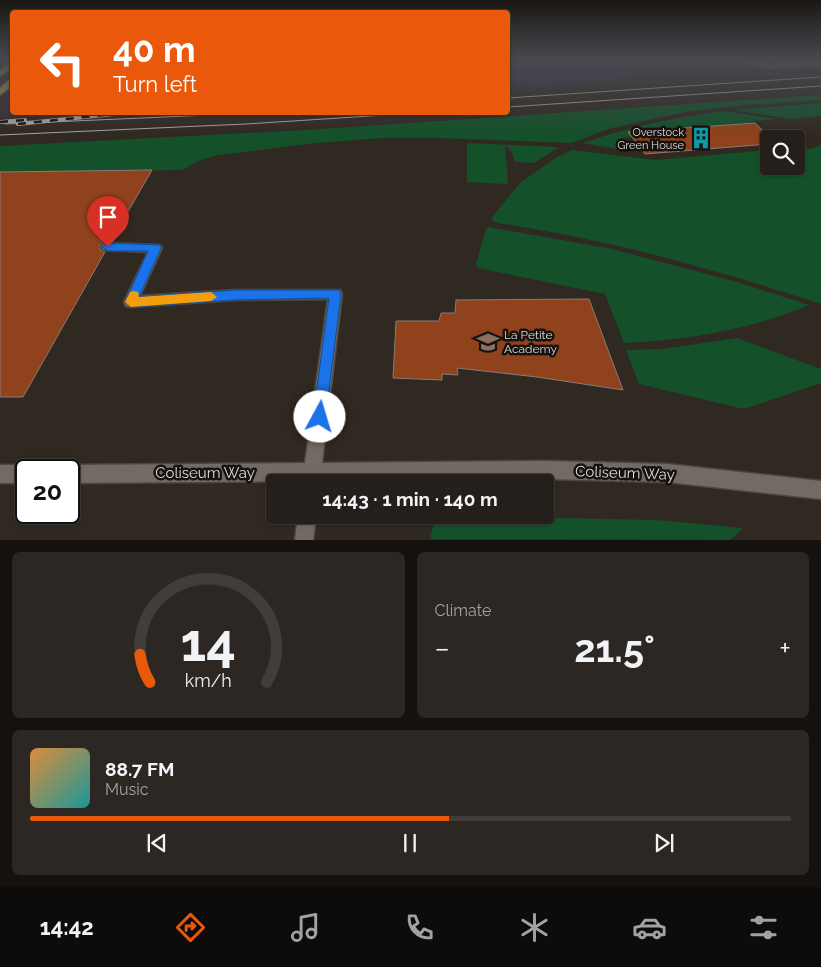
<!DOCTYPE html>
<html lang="en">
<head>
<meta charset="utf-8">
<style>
	:root { --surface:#241f1a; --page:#2c2723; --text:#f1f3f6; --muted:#a3a2a2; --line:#413d39; --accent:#ea580c }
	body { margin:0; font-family:Raleway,sans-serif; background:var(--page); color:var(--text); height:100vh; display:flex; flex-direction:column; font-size:19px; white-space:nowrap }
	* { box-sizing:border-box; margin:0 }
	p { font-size:16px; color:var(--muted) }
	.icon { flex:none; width:28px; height:28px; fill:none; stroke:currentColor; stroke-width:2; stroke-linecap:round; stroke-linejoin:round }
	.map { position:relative; height:540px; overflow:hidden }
	.sheet { display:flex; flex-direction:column; gap:12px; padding:12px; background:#14110e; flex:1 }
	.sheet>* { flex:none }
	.banner { position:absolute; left:10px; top:10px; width:500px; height:105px; border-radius:5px; box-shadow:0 1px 4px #0004,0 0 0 1px var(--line); background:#ea580c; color:#fff; overflow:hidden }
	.fabs { position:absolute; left:760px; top:130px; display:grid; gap:10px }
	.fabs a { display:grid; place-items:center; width:45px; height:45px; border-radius:5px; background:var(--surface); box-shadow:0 1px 4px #0004,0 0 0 1px var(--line); font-size:25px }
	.speed { position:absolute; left:15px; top:459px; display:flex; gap:10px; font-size:25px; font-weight:700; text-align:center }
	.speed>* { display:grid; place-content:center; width:65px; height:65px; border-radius:50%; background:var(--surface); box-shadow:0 1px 4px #0004,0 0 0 1px var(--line); line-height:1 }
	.speed .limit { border:2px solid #111; border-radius:8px; background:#fff; color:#111 }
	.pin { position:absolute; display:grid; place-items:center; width:42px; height:42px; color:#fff; margin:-51px -21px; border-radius:50% 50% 50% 0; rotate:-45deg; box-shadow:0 0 5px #0007 }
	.pin .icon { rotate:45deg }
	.me { position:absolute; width:55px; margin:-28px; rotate:6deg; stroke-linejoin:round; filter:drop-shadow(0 0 4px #0008) }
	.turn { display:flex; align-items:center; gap:18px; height:105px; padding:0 20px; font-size:22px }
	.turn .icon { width:65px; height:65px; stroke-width:2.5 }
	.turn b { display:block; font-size:35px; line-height:42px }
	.big { font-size:38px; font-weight:700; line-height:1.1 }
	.sheet .tile { flex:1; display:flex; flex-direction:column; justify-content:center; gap:8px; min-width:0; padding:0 18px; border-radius:8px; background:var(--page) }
	.sheet .dial { align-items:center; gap:0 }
	.dial svg { height:130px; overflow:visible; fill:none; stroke:var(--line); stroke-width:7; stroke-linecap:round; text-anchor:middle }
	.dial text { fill:var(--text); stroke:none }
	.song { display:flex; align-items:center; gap:15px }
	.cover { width:60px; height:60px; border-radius:8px; background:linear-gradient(135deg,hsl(30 70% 55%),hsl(180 70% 35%)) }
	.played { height:5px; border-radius:2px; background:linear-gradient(90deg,var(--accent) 55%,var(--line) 55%) }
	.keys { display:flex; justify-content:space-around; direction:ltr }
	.heat { display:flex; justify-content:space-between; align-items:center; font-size:28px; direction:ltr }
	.sheet .tiles { flex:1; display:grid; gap:12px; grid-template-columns:1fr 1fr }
	.tile:last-child { grid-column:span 2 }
	.trip { position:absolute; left:266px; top:474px; width:288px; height:50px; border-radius:5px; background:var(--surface); box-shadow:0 1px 4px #0004,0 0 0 1px var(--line); font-weight:700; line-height:50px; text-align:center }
	.tabs { display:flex; height:80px; justify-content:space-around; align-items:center; background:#0e0c0a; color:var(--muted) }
	.tabs .icon { width:35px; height:35px }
	.tabs .active { color:var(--accent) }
	.tabs b { font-size:22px; color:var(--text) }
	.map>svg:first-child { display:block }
</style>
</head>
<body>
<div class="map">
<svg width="821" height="540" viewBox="0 0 821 540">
	<rect width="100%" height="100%" fill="#302922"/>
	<g fill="#392d3b">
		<polygon points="508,60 713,60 717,67 637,75 615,81 541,87 508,85"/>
		<polygon points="12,92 12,112 192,113 0,118 0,103"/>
	</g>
	<g fill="#14502a">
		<polygon points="821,95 821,100 746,105 685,112 608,129 572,143 438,138 383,138 317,143 218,155 198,161 182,170 0,172 0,146 306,130"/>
		<polygon points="821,103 821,116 791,119 732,110"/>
		<path d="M723,111l54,8 -25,2 3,2 -126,9 2,5 -10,1 3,4 -8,7 -33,-6c45,-16 93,-26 140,-32z"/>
		<polygon points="467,143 556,147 558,148 534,163 515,162 512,152 505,145 508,181 506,184 467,182"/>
		<path d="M821,145v159c-106,-35 -212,-64 -323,-81l-5,-2 -1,-4 28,-34 37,-26 15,-7 83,10 114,-10v16h27v-19l16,2z"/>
		<path d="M489,227l123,22 125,33 72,23c-60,25 -121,35 -185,38l-19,-49 -127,-26 -2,-4 10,-35z"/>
		<polygon points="737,338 821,369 821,383 744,409 639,384 626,350 663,349"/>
		<polygon points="514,517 656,520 743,528 730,540 430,539 435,518"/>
	</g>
	<g fill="#8f421c" stroke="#887c77">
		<polygon points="755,123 772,139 769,139 769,144 645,154 628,132"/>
		<polygon points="152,170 111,241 103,242 99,246 101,251 105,252 23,397 0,397 0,172"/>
		<polygon points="589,299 623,390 537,377 457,368 458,375 442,374 442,380 393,378 396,321 439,321 441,313 455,313 456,300"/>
	</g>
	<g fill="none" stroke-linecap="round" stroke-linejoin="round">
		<g stroke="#4c4640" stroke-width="3">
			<g id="minor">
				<polygon points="738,60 751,60 767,64 821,61 821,65 767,68"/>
				<polygon points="107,243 160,245 162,248 140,296 235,290 340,290 342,294 322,463 546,461 667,464 821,481 821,499 667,482 546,479 320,481 320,482 302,482 302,481 69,483 69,470 62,470 69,465 305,463 328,299 235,300 131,307 126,306 124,302 148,252 103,250 101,247 103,244"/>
				<polygon points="0,465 26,465 33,470 26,470 26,483 0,483"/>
				<polygon points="298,515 316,515 313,540 295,540"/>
			</g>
		</g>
		<g stroke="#4c4640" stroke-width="3">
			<g id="major">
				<polygon points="9,63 12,63 12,68 0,76 0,70"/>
				<polygon points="9,80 12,80 12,86 0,95 0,88"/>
			</g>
		</g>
		<use href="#minor" fill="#736b63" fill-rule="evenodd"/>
		<use href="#major" fill="#ae9146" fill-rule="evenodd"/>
		<g stroke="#aba6a1" stroke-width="1">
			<polyline points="508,98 821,77"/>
			<polyline points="508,107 821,86"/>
			<polyline points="5,124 279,112"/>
			<polyline points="0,135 246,124 433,112"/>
		</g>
		<g stroke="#aba6a1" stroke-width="4">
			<g id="rail">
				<polyline points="0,122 25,120"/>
				<polyline points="18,124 133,112"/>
			</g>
		</g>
		<use href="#rail" stroke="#16120f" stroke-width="2.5" stroke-dasharray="8" stroke-linecap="butt"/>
	</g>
	<linearGradient id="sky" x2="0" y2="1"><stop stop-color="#1a1713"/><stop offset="0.44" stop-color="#48494f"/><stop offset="1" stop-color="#48494f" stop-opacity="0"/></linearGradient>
	<rect width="821" height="135" fill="url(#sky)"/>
	<polygon fill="#1a73e8" stroke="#114b97" points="108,243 160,245 161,248 139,297 235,290 339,290 341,294 325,422 320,424 315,422 313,417 329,298 235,300 131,307 125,302 148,251 108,251 102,247"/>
	<polygon fill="#f59e0b" points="134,291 138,292 139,297 211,292 217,297 211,301 131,307 125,302 130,292"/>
	<defs>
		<g id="building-bare" transform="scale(1.725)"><path d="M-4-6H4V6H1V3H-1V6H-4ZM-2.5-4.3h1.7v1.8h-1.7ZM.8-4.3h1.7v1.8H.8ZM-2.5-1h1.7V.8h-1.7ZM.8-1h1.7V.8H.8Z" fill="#0f9aa8" stroke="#16120f" stroke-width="2.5" paint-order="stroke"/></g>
		<g id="school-bare" transform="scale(1.725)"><path d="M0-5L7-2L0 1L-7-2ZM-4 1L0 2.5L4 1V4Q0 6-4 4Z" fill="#8d6e63" stroke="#16120f" stroke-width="2.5" paint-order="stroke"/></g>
	</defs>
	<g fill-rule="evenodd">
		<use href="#building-bare" x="701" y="138"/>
		<use href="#school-bare" x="488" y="342"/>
	</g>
	<g text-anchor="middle" stroke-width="5" stroke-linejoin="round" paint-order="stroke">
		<g font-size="11" fill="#dfdad6" stroke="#16120f" text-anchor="end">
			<text x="684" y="136">Overstock<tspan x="684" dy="13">Green House</tspan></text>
		</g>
		<g font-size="12" fill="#dfdad6" stroke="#16120f" text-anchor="start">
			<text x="504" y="339">La Petite<tspan x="504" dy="14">Academy</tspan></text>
		</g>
		<g font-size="15" fill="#dfdad6" stroke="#16120f">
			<text x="205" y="478">Coliseum Way</text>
			<text transform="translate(625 473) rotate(2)" y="5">Coliseum Way</text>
		</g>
	</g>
</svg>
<div class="fabs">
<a><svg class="icon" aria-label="search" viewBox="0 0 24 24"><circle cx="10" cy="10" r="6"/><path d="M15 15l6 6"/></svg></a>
</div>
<div class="speed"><div class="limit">20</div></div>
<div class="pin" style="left:108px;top:247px;background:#d93025"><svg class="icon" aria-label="arrive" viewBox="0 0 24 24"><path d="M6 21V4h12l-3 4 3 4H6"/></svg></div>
<svg class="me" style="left:320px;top:417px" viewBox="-20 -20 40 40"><circle r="19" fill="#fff"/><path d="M0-13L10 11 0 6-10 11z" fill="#1a73e8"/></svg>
<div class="trip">14:43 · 1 min · 140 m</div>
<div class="banner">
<div class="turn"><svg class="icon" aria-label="left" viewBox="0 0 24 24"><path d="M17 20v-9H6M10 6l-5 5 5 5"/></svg><div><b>40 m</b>Turn left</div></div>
</div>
</div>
<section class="sheet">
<div class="tiles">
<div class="tile dial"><svg viewBox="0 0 100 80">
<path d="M14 69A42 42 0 1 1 86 69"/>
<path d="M14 69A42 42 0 0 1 8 52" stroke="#ea580c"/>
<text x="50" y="56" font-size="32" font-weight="700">14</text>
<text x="50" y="72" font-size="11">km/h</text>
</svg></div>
<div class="tile"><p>Climate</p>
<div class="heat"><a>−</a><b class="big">21.5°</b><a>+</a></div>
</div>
<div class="tile">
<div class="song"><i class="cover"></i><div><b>88.7 FM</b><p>Music</p></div></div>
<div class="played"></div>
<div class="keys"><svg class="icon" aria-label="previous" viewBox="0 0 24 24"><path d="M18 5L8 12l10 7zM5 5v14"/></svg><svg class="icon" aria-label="pause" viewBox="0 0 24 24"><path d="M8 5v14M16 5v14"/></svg><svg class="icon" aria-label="next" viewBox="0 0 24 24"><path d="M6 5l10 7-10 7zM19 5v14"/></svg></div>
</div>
</div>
</section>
<nav class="tabs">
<b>14:42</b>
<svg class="icon active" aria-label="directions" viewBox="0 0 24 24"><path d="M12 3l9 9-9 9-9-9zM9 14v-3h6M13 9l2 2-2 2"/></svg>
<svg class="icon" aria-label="music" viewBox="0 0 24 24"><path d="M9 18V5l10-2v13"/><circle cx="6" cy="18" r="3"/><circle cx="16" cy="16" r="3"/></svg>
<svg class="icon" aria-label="phone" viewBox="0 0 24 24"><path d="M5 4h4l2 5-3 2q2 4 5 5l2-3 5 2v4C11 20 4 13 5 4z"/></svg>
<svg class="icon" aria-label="climate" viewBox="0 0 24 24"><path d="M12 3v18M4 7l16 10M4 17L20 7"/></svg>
<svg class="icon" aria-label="car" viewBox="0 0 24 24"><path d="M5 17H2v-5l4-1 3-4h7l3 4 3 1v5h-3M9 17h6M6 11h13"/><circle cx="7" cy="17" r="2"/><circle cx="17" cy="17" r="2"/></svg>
<svg class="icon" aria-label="filters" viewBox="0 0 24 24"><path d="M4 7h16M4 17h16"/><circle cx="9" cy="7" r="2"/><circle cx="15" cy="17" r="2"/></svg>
</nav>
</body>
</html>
